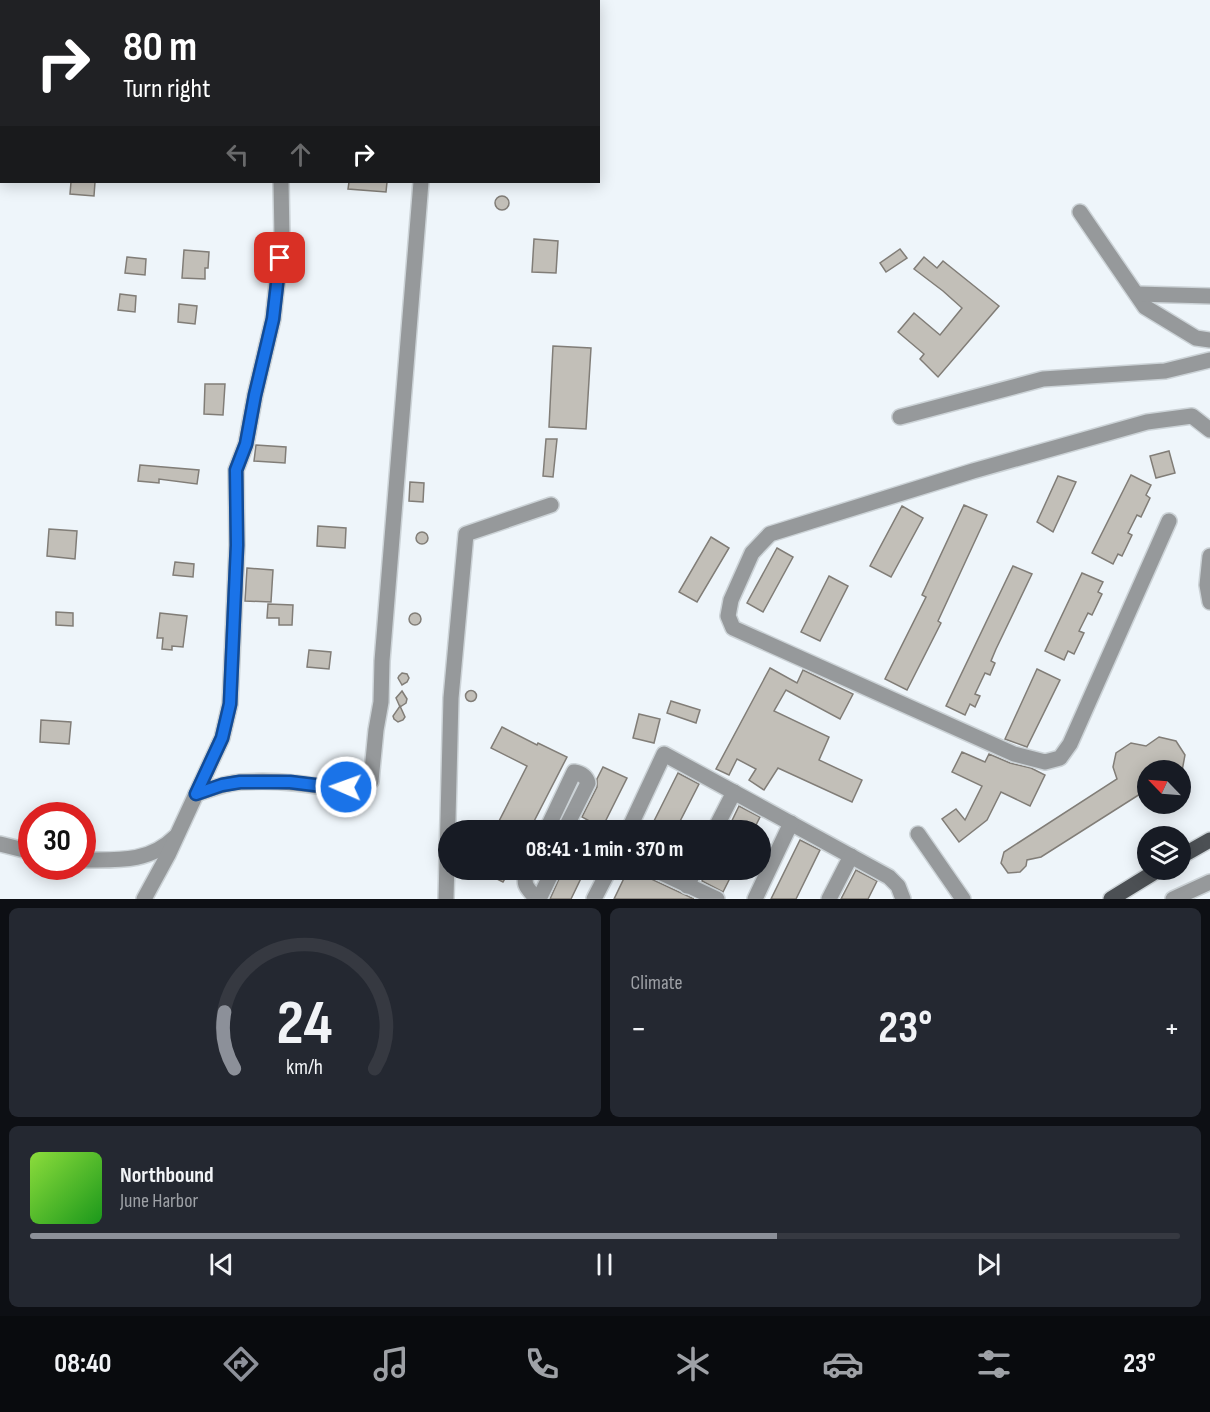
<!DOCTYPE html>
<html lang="en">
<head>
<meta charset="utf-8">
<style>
	:root { --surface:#171b24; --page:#242831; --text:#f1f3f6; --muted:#9ea1a6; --line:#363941; --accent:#8c9099 }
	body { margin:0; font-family:"Sofia Sans Condensed",sans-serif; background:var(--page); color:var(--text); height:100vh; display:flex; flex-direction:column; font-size:22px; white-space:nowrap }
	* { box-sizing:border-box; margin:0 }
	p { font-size:20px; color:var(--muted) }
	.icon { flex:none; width:33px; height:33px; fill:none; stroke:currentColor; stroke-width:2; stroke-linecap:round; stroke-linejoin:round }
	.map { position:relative; height:899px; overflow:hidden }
	.sheet { display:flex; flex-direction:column; gap:9px; padding:9px; background:#0d0f14; flex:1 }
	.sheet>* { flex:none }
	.hud { position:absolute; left:0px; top:0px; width:600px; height:183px; box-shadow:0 3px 15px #0003; background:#202124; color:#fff; overflow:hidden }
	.needle { width:39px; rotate:295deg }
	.buttons { position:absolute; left:1137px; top:760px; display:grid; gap:12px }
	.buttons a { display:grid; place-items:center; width:54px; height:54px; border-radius:50%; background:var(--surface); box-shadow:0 3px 15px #0003; font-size:30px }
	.speed { position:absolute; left:18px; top:802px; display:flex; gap:12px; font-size:30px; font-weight:700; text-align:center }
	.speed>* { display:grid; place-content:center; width:78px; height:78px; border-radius:50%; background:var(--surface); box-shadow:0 3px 15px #0003; line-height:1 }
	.speed .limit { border:9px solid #d22; background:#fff; color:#111 }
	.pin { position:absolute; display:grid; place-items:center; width:51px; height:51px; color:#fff; margin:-26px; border-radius:12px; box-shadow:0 3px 9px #0006 }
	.me { position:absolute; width:66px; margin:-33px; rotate:272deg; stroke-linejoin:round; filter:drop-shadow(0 0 4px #0008) }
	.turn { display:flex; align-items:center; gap:21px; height:126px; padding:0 24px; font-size:27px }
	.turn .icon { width:78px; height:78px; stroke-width:2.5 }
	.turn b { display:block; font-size:42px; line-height:51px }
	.lanes { display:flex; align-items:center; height:57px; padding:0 24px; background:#0003; justify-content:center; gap:30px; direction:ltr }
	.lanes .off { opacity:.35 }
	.big { font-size:45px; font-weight:700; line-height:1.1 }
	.sheet .tile { flex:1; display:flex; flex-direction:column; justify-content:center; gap:9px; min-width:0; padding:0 21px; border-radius:9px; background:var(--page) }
	.sheet .dial { align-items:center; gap:0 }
	.dial svg { height:156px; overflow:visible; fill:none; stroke:var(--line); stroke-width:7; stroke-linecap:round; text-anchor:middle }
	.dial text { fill:var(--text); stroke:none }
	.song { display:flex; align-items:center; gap:18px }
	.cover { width:72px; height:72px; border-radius:9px; background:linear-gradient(135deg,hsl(90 70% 55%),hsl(120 70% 35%)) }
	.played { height:6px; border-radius:3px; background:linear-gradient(90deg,var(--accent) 65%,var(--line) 65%) }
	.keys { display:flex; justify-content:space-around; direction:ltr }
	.heat { display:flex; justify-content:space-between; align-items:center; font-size:33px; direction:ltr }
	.sheet .tiles { flex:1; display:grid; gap:9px; grid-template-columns:1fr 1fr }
	.tile:last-child { grid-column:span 2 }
	.trip { position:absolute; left:438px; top:820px; width:333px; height:60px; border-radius:30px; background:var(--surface); box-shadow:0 3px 15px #0003; font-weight:700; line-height:60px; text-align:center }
	.dock { display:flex; height:96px; justify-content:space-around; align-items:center; background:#090b0e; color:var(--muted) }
	.dock .icon { width:42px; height:42px }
	.dock .selected { color:var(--accent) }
	.dock b { font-size:27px; color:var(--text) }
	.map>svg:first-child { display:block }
</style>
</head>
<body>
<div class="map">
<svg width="1210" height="899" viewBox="0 0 1210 899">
	<rect width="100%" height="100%" fill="#eef5fa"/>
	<g fill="#c2bfb8" stroke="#817d77" stroke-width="1.5">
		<polygon points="71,182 95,182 94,196 70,194"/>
		<polygon points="349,182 387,182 386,192 348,189"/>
		<circle cx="502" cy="203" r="7"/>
		<polygon points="534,239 558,241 556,273 532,272"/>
		<polygon points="900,249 907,258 886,272 880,263"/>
		<polygon points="184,250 209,252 208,268 205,268 205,279 182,278"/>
		<polygon points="127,257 146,259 145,275 125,273"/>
		<polygon points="924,257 937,268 943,261 999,306 938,377 920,359 924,354 898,332 914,313 940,335 962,308 943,291 914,269"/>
		<polygon points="120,294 136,296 135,312 118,310"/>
		<polygon points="179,304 197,306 195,324 178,322"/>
		<polygon points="553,346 591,348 586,429 549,427"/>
		<polygon points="205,384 225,384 223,415 204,414"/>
		<polygon points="546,439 557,439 553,477 543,476"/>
		<polygon points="256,445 286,447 285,463 254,461"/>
		<polygon points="1169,451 1175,473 1156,478 1150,456"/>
		<polygon points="140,465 199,470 197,484 159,479 159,483 138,481"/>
		<polygon points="1131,475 1151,485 1146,495 1150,498 1141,517 1137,515 1128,533 1132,535 1122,556 1118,554 1113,564 1092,553"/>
		<polygon points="1058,476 1076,482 1053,532 1037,522"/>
		<polygon points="410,482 424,483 423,502 409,501"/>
		<polygon points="964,505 987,515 938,621 941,623 907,690 885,679 926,597 922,595"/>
		<polygon points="902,506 923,518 891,577 870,566"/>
		<polygon points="318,526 346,528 345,548 317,546"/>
		<polygon points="49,529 77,531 75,559 47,556"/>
		<circle cx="422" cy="538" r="6"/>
		<polygon points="711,537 729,548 697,602 679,592"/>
		<polygon points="777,548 793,557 763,612 747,603"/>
		<polygon points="175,562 194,564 193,577 173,575"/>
		<polygon points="1013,566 1032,574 996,649 991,661 995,663 990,675 985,673 975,694 980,696 975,707 970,704 965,715 946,706"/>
		<polygon points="247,568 273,570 271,602 245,601"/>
		<polygon points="1082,573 1103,582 1098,592 1102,594 1092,615 1088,613 1079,631 1084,633 1074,654 1068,651 1064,660 1045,651"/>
		<polygon points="829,576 848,586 820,641 801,632"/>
		<polygon points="268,604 293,605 292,625 279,625 279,618 267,618"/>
		<polygon points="56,612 73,613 73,626 56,625"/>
		<circle cx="415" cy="619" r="6"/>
		<polygon points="160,613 187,616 183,647 172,646 172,650 162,649 163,638 157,638"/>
		<polygon points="309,650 331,652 329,669 307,667"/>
		<polygon points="770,668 797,683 803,670 853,694 840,719 786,690 774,711 829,737 819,760 862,780 852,802 778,768 764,790 749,780 756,769 737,759 729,775 716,769"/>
		<polygon points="1037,669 1060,680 1027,747 1005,739"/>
		<polygon points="402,673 407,674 409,678 407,682 402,685 398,678 399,676"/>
		<circle cx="471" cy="696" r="5.5"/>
		<polygon points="402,691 407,699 406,703 400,707 396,698"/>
		<polygon points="671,701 700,710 696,723 667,713"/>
		<polygon points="400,706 405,717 403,720 398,722 394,719 393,716"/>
		<polygon points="639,714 660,719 654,743 633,738"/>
		<polygon points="41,720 71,722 69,744 40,742"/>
		<polygon points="502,727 537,745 538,743 567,757 529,831 494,831 527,766 491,748"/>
		<polygon points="1159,737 1176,741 1185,755 1182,771 1148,771 1148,789 1041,857 1027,860 1026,866 1020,872 1008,873 1001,863 1004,852 1117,779 1113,767 1116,753 1131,743 1146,746"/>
		<polygon points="962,752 985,762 989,754 1010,763 1031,768 1045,775 1030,806 1001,792 987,820 959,842 942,819 956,809 965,820 982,786 952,772"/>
		<polygon points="603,767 627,778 602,828 582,817 597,787 597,779"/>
		<polygon points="678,773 699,784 675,831 649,831"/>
		<polygon points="739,806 760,817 753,831 727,831"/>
		<polygon points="800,840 820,850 796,899 771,899"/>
		<polygon points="479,870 510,870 503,882"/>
		<polygon points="563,870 585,870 571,899 550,899"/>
		<polygon points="628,870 639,870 646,873 651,879 694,899 614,899"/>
		<polygon points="708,870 734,870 723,892 702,881"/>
		<polygon points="856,870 877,881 868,899 841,899"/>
	</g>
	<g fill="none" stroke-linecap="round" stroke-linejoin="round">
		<g stroke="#ccd3d7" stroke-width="18">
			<g id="minor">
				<polyline points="380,2 380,0"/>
				<polyline points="1080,212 1145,307 1196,338 1210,340"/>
				<polyline points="1137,294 1210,296"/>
				<polyline points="900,417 1043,379 1165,371 1210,360"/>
				<polyline points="1169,521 1070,744 1060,758 1045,762 1014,754 733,628 728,616 731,600 752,553 770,534 973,471 1147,422 1192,416 1210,430"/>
				<polyline points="1210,556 1207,585 1210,602"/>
				<path d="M196,794c15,-5 29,-11 45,-12 17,-1 35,-1 52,1 24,2 56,11 78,-2l5,-51 5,-28 1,-41 39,-479"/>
				<path d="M546,831l28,-59c6,1 12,4 14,11l-21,42"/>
				<polyline points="628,831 664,754 889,877 898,886 903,899"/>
				<polyline points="714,831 734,792"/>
				<polyline points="918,834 963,899"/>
				<polyline points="0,844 32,852"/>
				<path d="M82,860c35,0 67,3 93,-23"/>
				<path d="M528,870c-7,15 0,19 9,29"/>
				<polyline points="655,870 717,899"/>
				<polyline points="687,886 695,870"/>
				<polyline points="144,899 168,855 222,738 230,704 237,545 236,470 246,444 255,395 273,319 282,237 281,182"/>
				<polyline points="446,899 451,698 466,534 551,505"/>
				<polyline points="539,899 553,870"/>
				<polyline points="594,899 609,870"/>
				<polyline points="755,899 791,823"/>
				<polyline points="829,899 851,856"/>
				<polyline points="1173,899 1210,882"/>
			</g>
		</g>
		<g stroke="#ccd3d7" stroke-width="18">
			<g id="major">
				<polyline points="1180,857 1210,840"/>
				<polyline points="1111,899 1158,870"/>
			</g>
		</g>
		<use href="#minor" stroke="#96999b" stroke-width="15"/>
		<use href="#major" stroke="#4c5054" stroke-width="15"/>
	</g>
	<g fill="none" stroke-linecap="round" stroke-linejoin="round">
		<g stroke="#114b97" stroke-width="15">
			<polyline id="route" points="280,258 273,319 255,395 246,444 236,470 237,545 230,704 222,738 196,794 222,785 240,782 290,782 331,787 346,787"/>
		</g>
		<use href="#route" stroke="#1a73e8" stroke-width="10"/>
	</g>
</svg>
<div class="buttons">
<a><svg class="needle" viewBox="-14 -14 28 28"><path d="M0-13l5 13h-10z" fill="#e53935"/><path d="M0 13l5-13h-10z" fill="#9ea1a6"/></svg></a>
<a><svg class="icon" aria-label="layers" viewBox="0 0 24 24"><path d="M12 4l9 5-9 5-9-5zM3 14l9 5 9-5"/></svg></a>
</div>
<div class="speed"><div class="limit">30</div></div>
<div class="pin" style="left:280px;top:258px;background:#d93025"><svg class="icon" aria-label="arrive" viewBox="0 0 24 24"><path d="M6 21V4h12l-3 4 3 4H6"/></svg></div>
<svg class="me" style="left:346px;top:787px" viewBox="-20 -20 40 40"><circle r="17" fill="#1a73e8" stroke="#fff" stroke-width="3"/><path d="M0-11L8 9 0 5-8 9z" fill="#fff"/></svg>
<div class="trip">08:41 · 1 min · 370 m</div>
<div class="hud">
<div class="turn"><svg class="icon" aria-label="right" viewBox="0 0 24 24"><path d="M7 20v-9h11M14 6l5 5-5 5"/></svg><div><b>80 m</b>Turn right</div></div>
<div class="lanes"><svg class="icon off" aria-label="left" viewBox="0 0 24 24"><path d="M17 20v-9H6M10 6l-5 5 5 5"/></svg><svg class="icon off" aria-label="ahead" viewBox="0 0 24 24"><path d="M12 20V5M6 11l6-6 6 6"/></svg><svg class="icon" aria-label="right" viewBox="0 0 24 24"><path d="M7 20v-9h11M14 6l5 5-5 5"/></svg></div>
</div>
</div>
<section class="sheet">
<div class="tiles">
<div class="tile dial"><svg viewBox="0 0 100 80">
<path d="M14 69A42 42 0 1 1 86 69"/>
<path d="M14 69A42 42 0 0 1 9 40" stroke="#8c9099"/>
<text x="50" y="56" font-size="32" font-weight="700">24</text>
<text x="50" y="72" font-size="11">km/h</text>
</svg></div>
<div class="tile"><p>Climate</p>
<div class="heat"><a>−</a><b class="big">23°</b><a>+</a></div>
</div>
<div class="tile">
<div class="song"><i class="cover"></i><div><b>Northbound</b><p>June Harbor</p></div></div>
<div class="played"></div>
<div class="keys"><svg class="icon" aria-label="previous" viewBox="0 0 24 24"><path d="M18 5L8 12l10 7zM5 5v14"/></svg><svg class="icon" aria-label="pause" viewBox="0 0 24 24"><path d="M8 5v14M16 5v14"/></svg><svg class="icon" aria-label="next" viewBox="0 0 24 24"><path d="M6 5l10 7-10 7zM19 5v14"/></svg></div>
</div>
</div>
</section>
<nav class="dock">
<b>08:40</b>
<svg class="icon selected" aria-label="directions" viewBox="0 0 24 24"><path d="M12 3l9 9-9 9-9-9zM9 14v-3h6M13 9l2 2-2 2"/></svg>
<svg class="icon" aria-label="music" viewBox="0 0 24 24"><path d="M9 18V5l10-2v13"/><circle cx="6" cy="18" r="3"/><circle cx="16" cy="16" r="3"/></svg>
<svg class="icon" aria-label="phone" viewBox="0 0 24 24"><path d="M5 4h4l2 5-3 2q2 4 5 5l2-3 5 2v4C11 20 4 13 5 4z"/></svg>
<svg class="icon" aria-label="climate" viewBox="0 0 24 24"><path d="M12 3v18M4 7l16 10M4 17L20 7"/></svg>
<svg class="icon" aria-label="car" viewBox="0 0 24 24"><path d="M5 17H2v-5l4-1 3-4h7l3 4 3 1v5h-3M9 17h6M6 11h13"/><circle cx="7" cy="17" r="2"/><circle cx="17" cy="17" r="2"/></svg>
<svg class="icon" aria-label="filters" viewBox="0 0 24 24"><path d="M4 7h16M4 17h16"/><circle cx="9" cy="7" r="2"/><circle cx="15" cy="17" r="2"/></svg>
<b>23°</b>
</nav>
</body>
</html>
